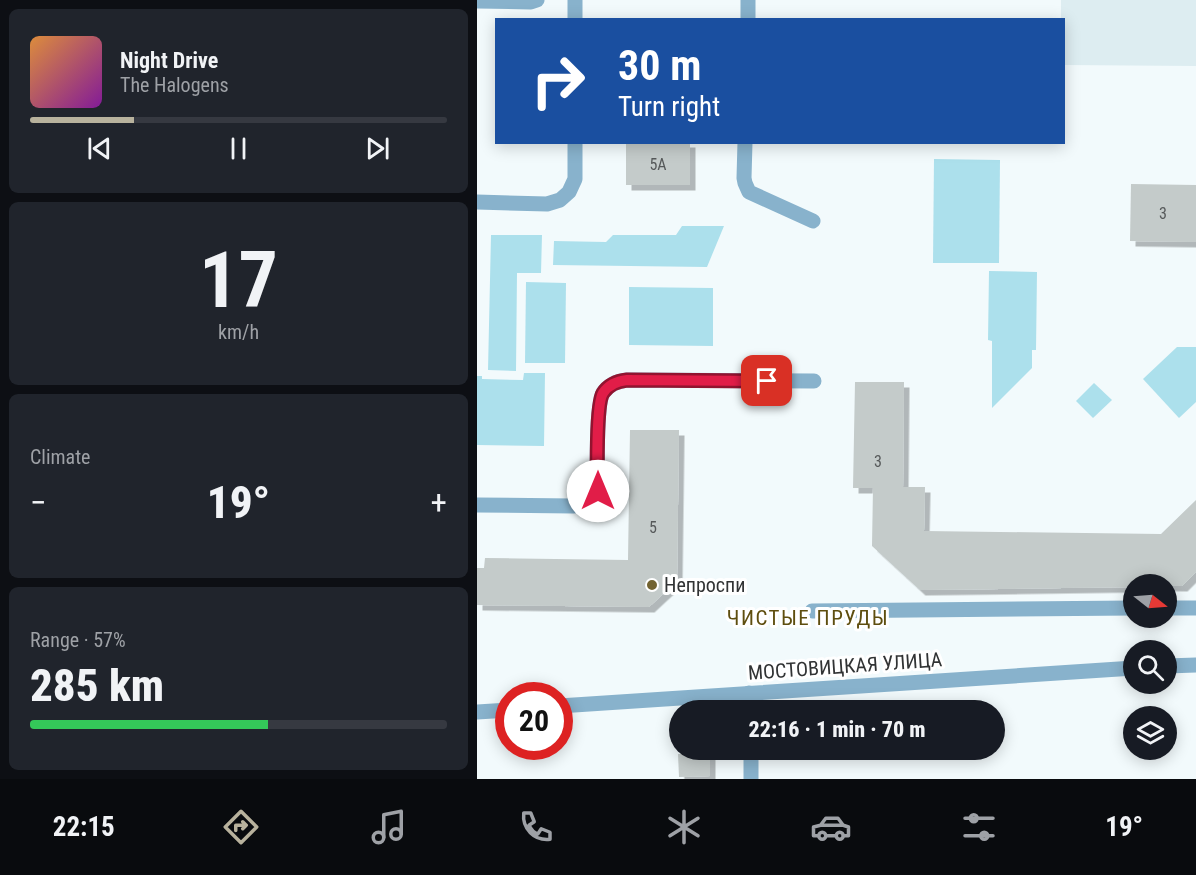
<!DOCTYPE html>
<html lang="en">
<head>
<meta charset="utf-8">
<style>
	:root { --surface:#171b24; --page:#20242c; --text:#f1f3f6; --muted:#9ea1a6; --line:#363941; --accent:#b8b29d }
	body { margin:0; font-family:"Roboto Condensed",sans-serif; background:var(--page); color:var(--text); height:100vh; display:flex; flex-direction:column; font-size:22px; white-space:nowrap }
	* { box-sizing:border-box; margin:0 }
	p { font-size:20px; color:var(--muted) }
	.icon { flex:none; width:33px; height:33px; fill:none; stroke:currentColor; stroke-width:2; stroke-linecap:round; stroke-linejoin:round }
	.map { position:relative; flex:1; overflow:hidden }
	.side { display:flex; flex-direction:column; gap:9px; padding:9px; background:#0d0f14; width:477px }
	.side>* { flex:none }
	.hud { position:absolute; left:18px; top:18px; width:570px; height:126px; border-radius:0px; box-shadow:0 3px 15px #0003; background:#1a4fa0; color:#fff; overflow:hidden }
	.needle { width:39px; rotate:107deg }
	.buttons { position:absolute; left:646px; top:574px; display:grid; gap:12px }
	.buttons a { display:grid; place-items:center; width:54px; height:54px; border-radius:50%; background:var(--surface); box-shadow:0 3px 15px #0003; font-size:30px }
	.speed { position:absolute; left:18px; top:682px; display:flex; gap:12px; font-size:30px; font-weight:700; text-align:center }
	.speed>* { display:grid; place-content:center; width:78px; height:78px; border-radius:50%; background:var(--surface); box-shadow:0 3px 15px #0003; line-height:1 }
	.speed .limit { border:9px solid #d22; background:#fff; color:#111 }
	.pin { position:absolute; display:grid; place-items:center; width:51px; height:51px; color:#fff; margin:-26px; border-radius:12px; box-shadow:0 3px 9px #0006 }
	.me { position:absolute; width:66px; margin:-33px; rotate:0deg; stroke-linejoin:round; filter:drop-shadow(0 0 4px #0008) }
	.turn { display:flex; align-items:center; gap:21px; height:126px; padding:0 24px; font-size:27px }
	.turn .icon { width:78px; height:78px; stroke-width:2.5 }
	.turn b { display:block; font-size:42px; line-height:51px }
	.big { font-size:45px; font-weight:800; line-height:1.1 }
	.side .widget { flex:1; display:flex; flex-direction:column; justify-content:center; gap:9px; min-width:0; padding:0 21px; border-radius:9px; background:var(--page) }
	.side .dial { align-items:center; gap:0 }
	.dial b { font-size:78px; line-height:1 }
	.song { display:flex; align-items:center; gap:18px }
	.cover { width:72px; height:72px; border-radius:9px; background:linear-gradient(135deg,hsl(30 70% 55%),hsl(290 70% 35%)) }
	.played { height:6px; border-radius:3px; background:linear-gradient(90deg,var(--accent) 25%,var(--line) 25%) }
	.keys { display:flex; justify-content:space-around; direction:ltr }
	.heat { display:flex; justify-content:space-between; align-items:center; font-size:33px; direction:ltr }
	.charge { height:9px; border-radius:4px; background:linear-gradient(90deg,#34c759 57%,var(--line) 0) }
	.trip { position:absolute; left:192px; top:700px; width:336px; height:60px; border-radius:30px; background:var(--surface); box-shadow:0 3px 15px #0003; font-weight:800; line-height:60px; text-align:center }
	.tabs { display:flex; height:96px; justify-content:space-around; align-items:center; background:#090b0e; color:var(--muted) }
	.tabs .icon { width:42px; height:42px }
	.tabs .active { color:var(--accent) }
	.tabs b { font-size:27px; color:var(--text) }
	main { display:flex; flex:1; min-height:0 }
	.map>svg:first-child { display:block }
</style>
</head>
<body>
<main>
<section class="side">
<div class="widget">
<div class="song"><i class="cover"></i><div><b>Night Drive</b><p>The Halogens</p></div></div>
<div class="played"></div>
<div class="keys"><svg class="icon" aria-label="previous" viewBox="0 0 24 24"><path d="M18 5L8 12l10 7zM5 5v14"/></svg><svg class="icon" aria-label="pause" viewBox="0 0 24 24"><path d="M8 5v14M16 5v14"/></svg><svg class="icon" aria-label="next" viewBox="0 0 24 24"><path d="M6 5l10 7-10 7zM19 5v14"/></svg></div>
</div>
<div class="widget dial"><b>17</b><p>km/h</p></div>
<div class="widget"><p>Climate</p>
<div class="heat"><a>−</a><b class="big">19°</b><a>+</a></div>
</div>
<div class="widget"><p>Range · 57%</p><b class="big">285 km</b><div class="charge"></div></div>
</section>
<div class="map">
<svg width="719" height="779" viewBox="0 0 719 779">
	<defs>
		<filter id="shadow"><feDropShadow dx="5.5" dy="5.5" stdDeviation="0" flood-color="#0004"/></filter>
	</defs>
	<rect width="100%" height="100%" fill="#f2fafc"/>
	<polygon fill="#ddedf1" points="584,0 719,0 719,66 587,65 586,20 584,19"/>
	<g fill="#ace0ec">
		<polygon points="457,159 523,160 522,263 456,263"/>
		<polygon points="205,226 247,226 230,267 76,265 77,241 129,242 136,235 199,235"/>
		<polygon points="14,235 65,235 64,273 40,273 39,371 11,370"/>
		<polygon points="512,271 560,272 559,350 555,350 555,368 515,408 515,341 511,340"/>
		<polygon points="49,282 89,283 88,363 48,363"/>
		<polygon points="152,287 236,288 236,346 152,345"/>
		<polygon points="700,347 719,347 719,402 702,418 666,379"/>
		<polygon points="47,373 68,373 67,446 0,445 0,376 5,376 5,379 46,380"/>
		<polygon points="617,383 635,400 616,418 599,401"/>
	</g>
	<g fill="#c4cbca" filter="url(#shadow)">
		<rect x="149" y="142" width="64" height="43"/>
		<polygon points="654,184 719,185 719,242 653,241"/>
		<polygon points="378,382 427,382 426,487 448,487 447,531 684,534 719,500 719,572 705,586 657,585 657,587 443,590 395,546 396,488 376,488"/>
		<polygon points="153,430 202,430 200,581 172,607 0,605 0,568 7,568 8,558 151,560"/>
		<polygon points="233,753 233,776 202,777 201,754"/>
	</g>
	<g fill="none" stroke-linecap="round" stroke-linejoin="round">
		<g stroke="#88b2cc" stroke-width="15">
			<polyline points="98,0 98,20"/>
			<polyline points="0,1 54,2 60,0"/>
			<polyline points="271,20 271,0"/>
			<polyline points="268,142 267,178 268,183 272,192 336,221"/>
			<polyline points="0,202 70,204 83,200 92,192 98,179 98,142"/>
			<path d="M0,505l96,1c13,-1 18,-3 25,-15 -1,-17 -2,-87 5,-98 6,-9 15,-12 24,-13l187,1"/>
			<polyline points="690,608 719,608"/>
			<polyline points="335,611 657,608"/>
			<polyline points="690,666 719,665"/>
			<polyline points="272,693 273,711"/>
			<polyline points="82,706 657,668"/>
			<polyline points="0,712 32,710"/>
			<polyline points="274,750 274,779"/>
		</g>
	</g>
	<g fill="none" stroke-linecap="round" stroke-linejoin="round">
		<g stroke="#92132f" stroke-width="15">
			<path id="route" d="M121,491c-1,-17 -2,-87 5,-98 6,-9 15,-12 24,-13l140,1"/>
		</g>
		<use href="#route" stroke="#e11d48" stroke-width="10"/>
	</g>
	<circle fill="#726331" stroke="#fff" stroke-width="2" cx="175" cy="585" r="6"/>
	<g text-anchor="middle" stroke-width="6" stroke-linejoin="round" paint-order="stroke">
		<g font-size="16" fill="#56595a">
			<text x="181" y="170">5А</text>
			<text x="686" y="219">3</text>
			<text x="401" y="467">3</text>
			<text x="176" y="533">5</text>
		</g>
		<g font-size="20" fill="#313334" stroke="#fff" text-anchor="start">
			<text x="187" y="592">Непроспи</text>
		</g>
		<g font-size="20" fill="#313334" stroke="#fff">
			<text transform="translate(368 666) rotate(-4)" y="7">МОСТОВИЦКАЯ УЛИЦА</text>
		</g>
		<g font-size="21" letter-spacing="1.5" fill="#5e4e0f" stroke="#fff">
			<text x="331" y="625">ЧИСТЫЕ ПРУДЫ</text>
		</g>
	</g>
</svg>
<div class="buttons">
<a><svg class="needle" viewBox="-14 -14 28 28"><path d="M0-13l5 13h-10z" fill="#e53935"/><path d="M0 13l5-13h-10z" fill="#9ea1a6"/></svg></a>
<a><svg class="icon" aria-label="search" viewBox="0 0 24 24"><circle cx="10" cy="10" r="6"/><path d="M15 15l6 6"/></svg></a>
<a><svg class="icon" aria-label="layers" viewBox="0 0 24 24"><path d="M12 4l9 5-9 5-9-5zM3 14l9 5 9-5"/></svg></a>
</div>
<div class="speed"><div class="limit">20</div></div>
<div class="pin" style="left:290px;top:381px;background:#d93025"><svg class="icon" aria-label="arrive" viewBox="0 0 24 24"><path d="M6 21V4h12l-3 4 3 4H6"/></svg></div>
<svg class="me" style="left:121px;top:491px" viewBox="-20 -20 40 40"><circle r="19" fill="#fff"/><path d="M0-13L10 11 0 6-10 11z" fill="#e11d48"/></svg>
<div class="trip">22:16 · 1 min · 70 m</div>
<div class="hud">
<div class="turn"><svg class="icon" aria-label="right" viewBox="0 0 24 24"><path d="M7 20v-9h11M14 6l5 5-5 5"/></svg><div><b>30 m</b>Turn right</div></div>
</div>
</div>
</main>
<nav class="tabs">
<b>22:15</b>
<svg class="icon active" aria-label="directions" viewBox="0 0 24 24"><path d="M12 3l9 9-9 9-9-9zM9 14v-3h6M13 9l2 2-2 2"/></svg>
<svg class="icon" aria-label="music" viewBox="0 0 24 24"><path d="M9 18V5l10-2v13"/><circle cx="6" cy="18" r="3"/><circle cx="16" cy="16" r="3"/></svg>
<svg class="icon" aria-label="phone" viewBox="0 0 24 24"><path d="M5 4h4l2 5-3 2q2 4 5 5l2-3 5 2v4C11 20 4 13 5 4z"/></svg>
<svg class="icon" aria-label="climate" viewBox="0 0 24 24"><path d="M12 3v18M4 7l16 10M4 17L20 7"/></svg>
<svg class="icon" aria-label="car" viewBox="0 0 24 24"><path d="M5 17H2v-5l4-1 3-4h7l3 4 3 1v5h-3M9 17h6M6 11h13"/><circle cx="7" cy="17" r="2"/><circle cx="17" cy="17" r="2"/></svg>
<svg class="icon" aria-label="filters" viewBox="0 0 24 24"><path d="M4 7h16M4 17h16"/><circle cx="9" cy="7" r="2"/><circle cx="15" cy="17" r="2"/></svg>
<b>19°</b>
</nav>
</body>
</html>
